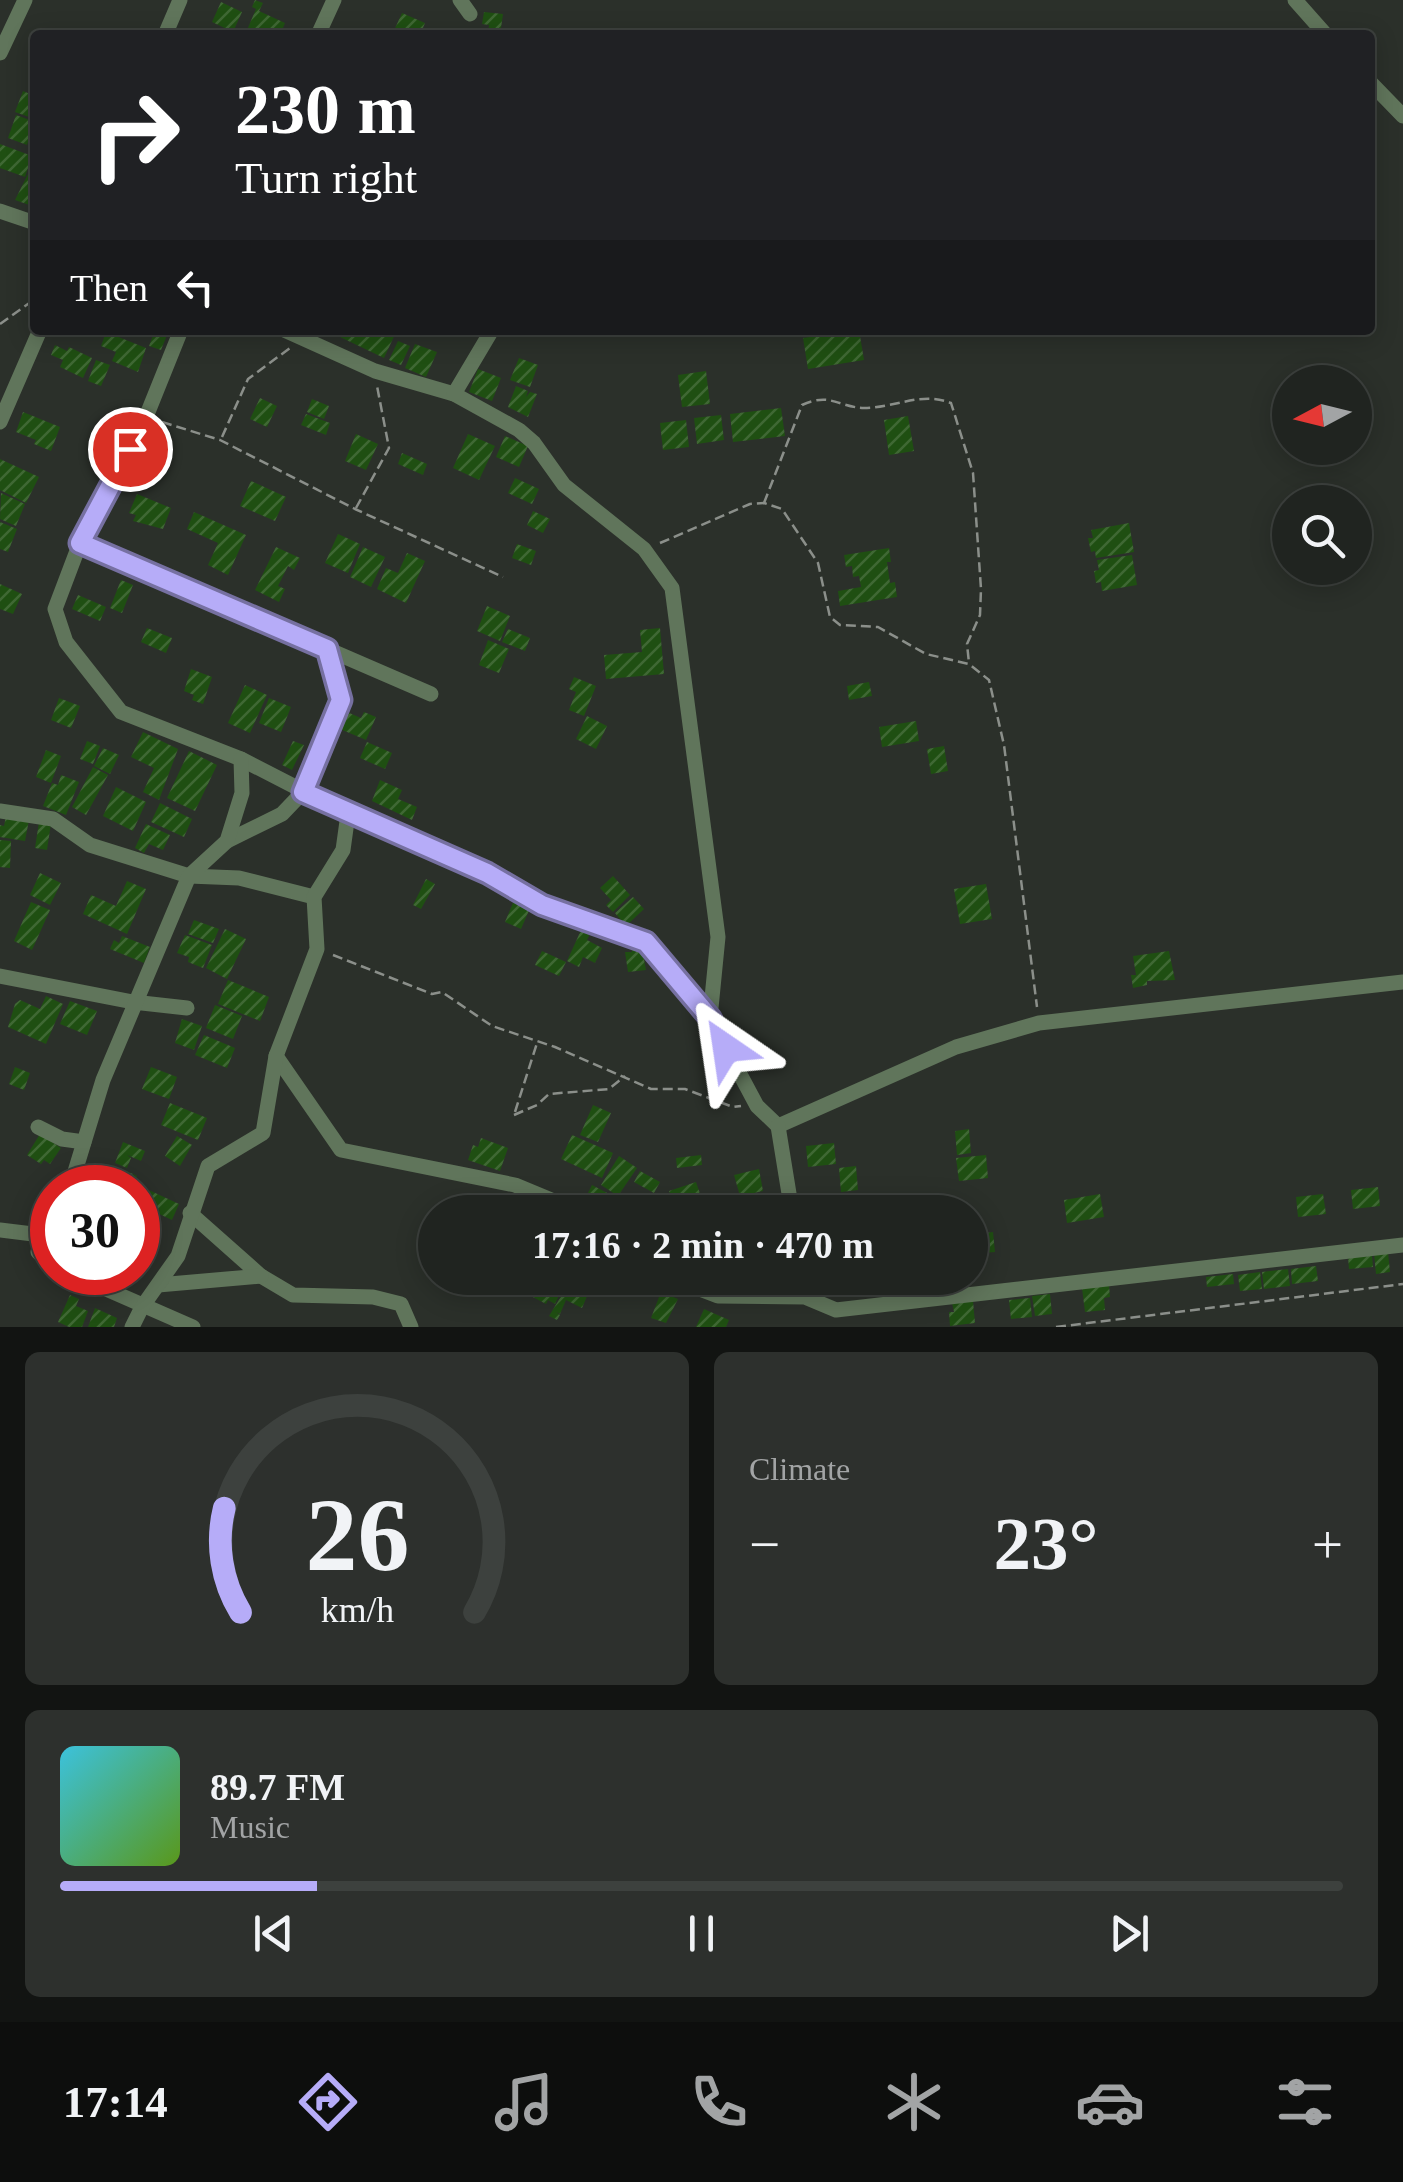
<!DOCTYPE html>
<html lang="en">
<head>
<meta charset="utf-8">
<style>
	:root { --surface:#202420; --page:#2d302d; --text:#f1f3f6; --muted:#a2a4a5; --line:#3d413e; --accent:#b6acf8 }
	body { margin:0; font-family:"Times New Roman",serif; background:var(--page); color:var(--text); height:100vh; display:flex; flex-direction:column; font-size:38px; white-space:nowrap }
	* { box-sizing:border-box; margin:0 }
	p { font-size:32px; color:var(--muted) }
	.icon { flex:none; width:55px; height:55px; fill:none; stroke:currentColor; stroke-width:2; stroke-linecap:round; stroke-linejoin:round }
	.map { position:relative; height:1327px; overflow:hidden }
	.details { display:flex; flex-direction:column; gap:25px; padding:25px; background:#121412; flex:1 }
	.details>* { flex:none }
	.guide { position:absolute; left:30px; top:30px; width:1345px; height:305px; border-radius:10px; box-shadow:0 5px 25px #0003,0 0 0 2px var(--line); background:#202124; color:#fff; overflow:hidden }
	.needle { width:65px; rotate:263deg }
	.controls { position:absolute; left:1272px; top:365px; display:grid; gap:20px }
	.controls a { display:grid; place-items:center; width:100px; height:100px; border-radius:50%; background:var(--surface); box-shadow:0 5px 25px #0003,0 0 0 2px var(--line); font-size:50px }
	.speed { position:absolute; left:30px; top:1165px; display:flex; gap:20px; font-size:50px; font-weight:700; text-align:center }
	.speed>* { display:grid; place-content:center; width:130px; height:130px; border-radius:50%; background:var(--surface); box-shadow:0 5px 25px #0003,0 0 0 2px var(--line); line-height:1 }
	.speed .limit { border:15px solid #d22; background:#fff; color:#111 }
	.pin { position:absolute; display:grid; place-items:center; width:85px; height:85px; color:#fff; margin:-42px; border:5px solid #fff; border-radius:50%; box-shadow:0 2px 10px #0007 }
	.me { position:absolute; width:110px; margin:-55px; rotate:328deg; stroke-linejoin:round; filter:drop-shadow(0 0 8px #0008) }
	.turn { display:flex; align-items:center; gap:35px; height:210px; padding:0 40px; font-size:45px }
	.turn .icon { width:130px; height:130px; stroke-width:2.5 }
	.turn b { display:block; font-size:70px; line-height:85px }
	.then { display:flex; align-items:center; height:95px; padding:0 40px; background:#0003; gap:20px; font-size:38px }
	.big { font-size:75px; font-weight:700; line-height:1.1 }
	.details .widget { flex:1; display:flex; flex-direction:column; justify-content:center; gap:15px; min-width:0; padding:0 35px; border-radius:15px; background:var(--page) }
	.details .dial { align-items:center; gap:0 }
	.dial svg { height:260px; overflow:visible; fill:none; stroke:var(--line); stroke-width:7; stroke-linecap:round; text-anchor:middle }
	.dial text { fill:var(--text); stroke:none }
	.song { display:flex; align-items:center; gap:30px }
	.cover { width:120px; height:120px; border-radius:15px; background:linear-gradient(135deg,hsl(190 70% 55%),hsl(90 70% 35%)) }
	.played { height:10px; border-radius:5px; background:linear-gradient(90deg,var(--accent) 20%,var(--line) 20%) }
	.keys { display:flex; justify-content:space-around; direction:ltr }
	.heat { display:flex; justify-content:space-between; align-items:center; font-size:55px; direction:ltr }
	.details .tiles { flex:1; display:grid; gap:25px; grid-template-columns:1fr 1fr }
	.widget:last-child { grid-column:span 2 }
	.trip { position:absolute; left:418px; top:1195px; width:570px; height:100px; border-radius:50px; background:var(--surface); box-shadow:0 5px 25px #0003,0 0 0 2px var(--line); font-weight:700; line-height:100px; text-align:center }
	.tabs { display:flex; height:160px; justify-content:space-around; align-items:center; background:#0d0e0d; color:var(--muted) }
	.tabs .icon { width:70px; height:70px }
	.tabs .current { color:var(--accent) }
	.tabs b { font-size:45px; color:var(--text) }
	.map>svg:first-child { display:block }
</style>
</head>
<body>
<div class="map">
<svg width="1403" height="1327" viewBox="0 0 1403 1327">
	<defs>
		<pattern id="building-hatch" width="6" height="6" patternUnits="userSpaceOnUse" patternTransform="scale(2.5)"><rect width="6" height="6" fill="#1f4f12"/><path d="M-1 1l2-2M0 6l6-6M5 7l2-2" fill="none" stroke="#3f6834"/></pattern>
	</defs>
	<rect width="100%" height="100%" fill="#2b302a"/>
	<g fill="url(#building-hatch)">
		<polygon points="255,0 263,3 259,11 285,23 280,35 257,35 247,30 256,9 252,7"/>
		<polygon points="221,2 242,12 233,32 212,22"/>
		<polygon points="484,12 503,14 501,28 510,28 509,35 488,35 489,25 482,24"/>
		<polygon points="402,13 425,23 420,35 392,35"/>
		<polygon points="23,91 35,96 35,119 15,112"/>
		<polygon points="16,115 35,122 27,145 8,138"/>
		<polygon points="0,144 32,156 25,177 0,168"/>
		<polygon points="30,170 35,172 35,207 15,200"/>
		<polygon points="155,330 169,330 161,350 149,346"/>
		<polygon points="343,330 397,330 384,358 340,337"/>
		<polygon points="859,330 864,360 808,369 803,338"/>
		<polygon points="106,332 146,348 138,372 112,361 116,352 101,346"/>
		<polygon points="398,341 410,346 401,365 389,360"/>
		<polygon points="415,344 437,352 426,377 405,368"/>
		<polygon points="55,345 67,351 69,347 92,358 83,378 60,367 63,360 51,355"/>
		<polygon points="519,358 538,365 530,387 510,380"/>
		<polygon points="96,360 110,365 101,386 88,381"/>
		<polygon points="478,369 501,378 492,401 469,392"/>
		<polygon points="706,371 710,404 682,407 678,375"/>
		<polygon points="516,386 528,391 526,397 530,392 537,394 528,417 508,407"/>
		<polygon points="260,398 277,406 267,427 250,419"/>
		<polygon points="312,399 329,406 324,419 307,412"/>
		<polygon points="781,408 785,436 733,442 730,414"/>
		<polygon points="23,412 60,427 51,451 34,444 36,440 16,432"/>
		<polygon points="306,414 330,423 326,435 301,425"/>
		<polygon points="721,415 724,440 697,444 694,418"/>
		<polygon points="908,416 914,451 889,455 884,420"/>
		<polygon points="686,420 689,447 663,450 660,423"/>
		<polygon points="356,434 378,444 366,470 345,461"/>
		<polygon points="468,434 495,446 479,480 453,468"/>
		<polygon points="505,436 528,446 519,467 496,457"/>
		<polygon points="402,453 427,464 423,475 398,464"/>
		<polygon points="0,459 39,477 26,503 0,490"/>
		<polygon points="515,478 539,489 532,504 508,493"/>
		<polygon points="251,481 286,497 275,521 240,506"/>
		<polygon points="1,493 25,504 16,526 0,519"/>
		<polygon points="137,494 171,508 163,529 133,521 136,515 129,513"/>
		<polygon points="533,511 550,519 543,533 527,525"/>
		<polygon points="194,512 246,535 228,575 208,565 218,543 187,529"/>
		<polygon points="0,522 17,529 8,552 0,549"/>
		<polygon points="1129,523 1134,552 1096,558 1095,551 1091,552 1088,538 1093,538 1091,530"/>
		<polygon points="338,534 360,544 348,573 325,563"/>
		<polygon points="517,544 536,551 531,565 512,558"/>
		<polygon points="276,547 300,558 294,570 288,566 278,586 285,589 279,602 255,590"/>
		<polygon points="363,547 385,557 371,587 350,577"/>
		<polygon points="889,548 891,562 887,562 890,583 895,582 897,597 840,606 838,591 861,587 859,576 853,577 852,566 846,567 844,555"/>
		<polygon points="407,553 425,561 406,603 377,589 386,568 398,573"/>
		<polygon points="1132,555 1137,585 1102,591 1101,582 1096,583 1094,571 1099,570 1097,560"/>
		<polygon points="121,580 133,585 122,613 110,608"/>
		<polygon points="0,584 22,594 13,614 0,609"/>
		<polygon points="78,595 106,607 100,621 72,609"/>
		<polygon points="487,606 510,616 500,641 477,631"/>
		<polygon points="147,628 172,638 166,653 141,642"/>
		<polygon points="660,628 664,674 606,679 604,655 642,652 640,630"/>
		<polygon points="508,629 530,638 525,651 502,642"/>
		<polygon points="488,640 509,649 499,673 479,665"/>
		<polygon points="191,669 212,677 203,704 192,700 194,695 184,691"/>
		<polygon points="574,677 596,686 584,716 569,710 576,692 569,689"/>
		<polygon points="869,682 872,696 849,700 847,686"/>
		<polygon points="245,685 267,695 250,733 228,723"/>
		<polygon points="59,698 80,706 71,728 51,720"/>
		<polygon points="269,698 291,707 281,732 259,723"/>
		<polygon points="347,712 361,718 364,712 376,717 366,740 340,729"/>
		<polygon points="587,716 607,726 596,749 576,739"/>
		<polygon points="916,721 919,741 882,747 879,727"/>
		<polygon points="143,732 178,749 159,800 143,792 154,768 131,757"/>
		<polygon points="87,741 100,746 93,764 80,759"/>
		<polygon points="293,741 304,745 292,770 282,765"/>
		<polygon points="367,742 392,753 385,769 360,758"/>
		<polygon points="944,746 948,771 931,774 927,749"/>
		<polygon points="103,748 119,755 110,774 94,766"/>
		<polygon points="46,750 61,756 51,783 36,777"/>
		<polygon points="189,751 217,765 195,811 167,798"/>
		<polygon points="93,767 108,775 86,815 72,807"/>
		<polygon points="61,775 79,782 66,815 43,806 52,783 58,785"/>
		<polygon points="380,780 402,790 398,799 417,807 412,820 372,801"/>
		<polygon points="116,787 146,802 133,831 103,816"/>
		<polygon points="160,803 192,819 184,837 151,822"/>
		<polygon points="6,816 29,820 25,841 0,837 0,825 4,826"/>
		<polygon points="39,822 51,823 47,850 35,848"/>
		<polygon points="146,824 170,835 163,850 149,844 144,853 135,848"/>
		<polygon points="0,840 11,841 10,868 0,867"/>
		<polygon points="40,873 61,883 50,905 30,895"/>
		<polygon points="613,876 630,895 613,912 606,905 611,900 600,888"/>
		<polygon points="426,879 435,884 421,909 413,905"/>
		<polygon points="127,881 146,889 127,934 83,914 91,895 116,906"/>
		<polygon points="986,884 992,919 960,924 954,889"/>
		<polygon points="633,897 644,909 626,926 615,913"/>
		<polygon points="515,898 531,906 521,929 505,922"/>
		<polygon points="31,902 50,910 32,950 14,941"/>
		<polygon points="194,920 219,929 213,943 188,934"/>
		<polygon points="582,928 591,932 587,940 602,948 595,963 583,957 579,967 567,961"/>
		<polygon points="225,929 246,939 227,979 206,968"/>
		<polygon points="185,935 212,945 203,968 188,962 189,957 177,953"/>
		<polygon points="122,936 150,947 144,963 110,949 114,940 119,943"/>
		<polygon points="641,943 646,970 628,972 625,952 632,952 631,944"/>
		<polygon points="542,951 566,962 559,976 535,965"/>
		<polygon points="1169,951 1175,980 1147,981 1147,985 1133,988 1131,975 1136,975 1133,956"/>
		<polygon points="228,980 269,997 260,1021 218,1004"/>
		<polygon points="46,996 63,1004 46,1044 8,1027 15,1004 20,1000 40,1009"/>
		<polygon points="70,1001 97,1011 87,1035 60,1024"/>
		<polygon points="215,1005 242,1016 233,1039 206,1028"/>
		<polygon points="182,1019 202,1026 194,1050 175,1043"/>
		<polygon points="204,1035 235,1048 227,1068 195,1055"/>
		<polygon points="15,1067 30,1073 24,1090 9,1084"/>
		<polygon points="151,1067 177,1077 169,1099 142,1089"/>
		<polygon points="170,1103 207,1118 198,1140 161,1125"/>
		<polygon points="593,1105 611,1113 598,1142 580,1135"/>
		<polygon points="969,1129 971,1153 957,1155 955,1131"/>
		<polygon points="40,1134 61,1148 50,1164 44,1160 41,1164 27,1155"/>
		<polygon points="572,1135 613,1153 602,1178 561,1159"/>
		<polygon points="177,1136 192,1145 180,1166 165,1156"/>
		<polygon points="481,1138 508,1148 500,1171 468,1160 473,1145 478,1147"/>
		<polygon points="123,1142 145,1151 141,1161 127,1155 131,1158 127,1168 115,1163"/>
		<polygon points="834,1143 836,1164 808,1167 806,1146"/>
		<polygon points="701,1155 702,1165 677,1168 676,1158"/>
		<polygon points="986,1155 988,1178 959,1181 956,1158"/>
		<polygon points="619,1156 637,1168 618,1196 601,1185"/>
		<polygon points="113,1165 126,1171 124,1176 127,1171 137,1176 132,1188 104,1188"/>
		<polygon points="856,1166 858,1190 841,1192 839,1168"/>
		<polygon points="759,1169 763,1191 740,1196 734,1175"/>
		<polygon points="640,1171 660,1182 654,1193 634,1182"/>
		<polygon points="696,1182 704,1205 683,1212 670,1212 667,1205 673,1202 669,1191"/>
		<polygon points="138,1185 179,1204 172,1220 138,1204"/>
		<polygon points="592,1185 609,1194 600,1212 581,1207"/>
		<polygon points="1378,1187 1380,1206 1353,1209 1351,1190"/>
		<polygon points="1100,1194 1104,1217 1067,1223 1064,1200"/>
		<polygon points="1323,1194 1326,1214 1298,1217 1296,1197"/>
		<polygon points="993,1232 995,1252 970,1254 970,1235"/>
		<polygon points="1388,1252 1390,1272 1376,1274 1374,1253"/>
		<polygon points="1372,1255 1373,1267 1349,1269 1348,1257"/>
		<polygon points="1316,1266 1318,1281 1292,1284 1291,1269"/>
		<polygon points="1288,1269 1290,1286 1264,1289 1262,1272"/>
		<polygon points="1260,1272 1262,1289 1240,1291 1238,1275"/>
		<polygon points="1233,1274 1234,1284 1207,1287 1206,1277"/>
		<polygon points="540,1278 555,1278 565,1282 555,1304 548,1300 546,1304 531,1296"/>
		<rect x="752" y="1278" width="25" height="14"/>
		<polygon points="568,1285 588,1294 582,1308 566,1300 560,1314 556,1312 560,1315 557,1320 549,1316"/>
		<polygon points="1109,1285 1110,1297 1104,1298 1105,1310 1085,1312 1082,1288"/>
		<polygon points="661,1292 678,1299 666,1323 651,1318"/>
		<polygon points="1050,1294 1052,1314 1035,1316 1032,1296"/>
		<polygon points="70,1295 79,1299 76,1306 88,1311 82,1327 69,1327 58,1322"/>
		<polygon points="1030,1298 1032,1317 1011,1319 1009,1300"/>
		<polygon points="973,1301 975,1323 950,1326 949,1312 954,1312 952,1303"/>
		<polygon points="95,1308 117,1318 114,1327 88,1327"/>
		<polygon points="704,1309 729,1320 726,1327 696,1327"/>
	</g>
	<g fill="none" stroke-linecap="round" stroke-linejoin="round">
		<g stroke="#8b8f8a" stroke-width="2.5" stroke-dasharray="10 5" stroke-linecap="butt">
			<polyline points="0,324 35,299"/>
			<polyline points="162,422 220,440 355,509 503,577"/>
			<polyline points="222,437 248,379 290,348"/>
			<path d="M764,503l38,-98c29,-13 35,2 62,3 31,0 57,-17 87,-5l22,70 8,116 -1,26 -13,29 2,19"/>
			<polyline points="356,508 389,448 377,386"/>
			<polyline points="660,543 750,504 764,503 782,509 818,563 830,617 840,625 878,627 926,654 969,664 989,680 1004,745 1037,1007"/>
			<polyline points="333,955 432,994 442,992 492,1026 555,1047 651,1089 685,1089 733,1107 741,1106"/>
			<polyline points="515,1112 537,1043"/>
			<polyline points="514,1115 537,1105 549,1094 609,1089 625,1076"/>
			<polyline points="1056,1327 1403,1284"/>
		</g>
		<g stroke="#60755b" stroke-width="15">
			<polyline points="460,0 470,14"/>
			<polyline points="1295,0 1326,35"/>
			<polyline points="165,35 180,0"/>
			<polyline points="318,35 334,0"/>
			<polyline points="0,53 25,0"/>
			<polyline points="1370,82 1403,116"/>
			<polyline points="0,211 35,223"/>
			<polyline points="181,330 146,417 80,543 55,609 66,642 121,712 241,759 348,814 487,873 542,905 646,941 710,1018 757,1106 778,1126 956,1047 1039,1023 1403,982"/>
			<polyline points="284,330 375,371 454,394 519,430 534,443 564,485 644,549 672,588 718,937 710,1018"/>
			<polyline points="454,394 492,330"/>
			<polyline points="0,422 40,330"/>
			<polyline points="80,543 327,649 337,677 341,701 303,792 282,814 227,841"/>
			<polyline points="327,649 431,694"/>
			<polyline points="0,811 53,819 90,845 189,876 239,878 314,897"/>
			<polyline points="0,976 133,1002 187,1008"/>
			<polyline points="276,1056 341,1150 515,1185 580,1212"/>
			<polyline points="778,1126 792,1212"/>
			<polyline points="38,1127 62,1139 84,1142"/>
			<polyline points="70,1188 103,1080 189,876 227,841 242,793 241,759"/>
			<polyline points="190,1213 261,1276 293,1295 373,1297 401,1304 411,1327"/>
			<polyline points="52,1219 41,1235 38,1252 52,1266"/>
			<polyline points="0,1230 41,1235"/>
			<polyline points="67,1272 193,1327"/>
			<polyline points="671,1278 718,1296 805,1297 836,1310 1403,1245"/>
			<polyline points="158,1285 261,1276"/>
			<polyline points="132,1327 142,1307 178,1256 208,1166 263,1133 276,1056 317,949 314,897 343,850 348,814"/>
		</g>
	</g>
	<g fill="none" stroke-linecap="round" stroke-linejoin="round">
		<g stroke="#7670a1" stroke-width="25">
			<polyline id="route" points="130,449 80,543 327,649 341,700 303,792 487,873 542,905 646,942 710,1018 726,1048"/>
		</g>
		<use href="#route" stroke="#b6acf8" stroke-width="18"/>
	</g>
</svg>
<div class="controls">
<a><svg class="needle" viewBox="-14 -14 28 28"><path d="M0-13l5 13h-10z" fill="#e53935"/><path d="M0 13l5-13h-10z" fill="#a2a4a5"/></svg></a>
<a><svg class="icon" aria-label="search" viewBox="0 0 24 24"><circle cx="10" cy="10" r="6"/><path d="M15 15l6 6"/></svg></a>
</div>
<div class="speed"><div class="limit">30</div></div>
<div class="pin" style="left:130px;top:449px;background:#d93025"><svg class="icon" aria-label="arrive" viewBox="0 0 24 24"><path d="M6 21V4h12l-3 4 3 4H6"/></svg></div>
<svg class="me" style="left:726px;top:1048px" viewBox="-20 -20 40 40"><path d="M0-17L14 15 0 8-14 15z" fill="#b6acf8" stroke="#fff" stroke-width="4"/></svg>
<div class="trip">17:16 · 2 min · 470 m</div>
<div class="guide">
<div class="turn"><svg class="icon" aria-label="right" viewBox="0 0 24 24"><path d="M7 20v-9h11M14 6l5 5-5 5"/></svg><div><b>230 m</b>Turn right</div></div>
<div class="then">Then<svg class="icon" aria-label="left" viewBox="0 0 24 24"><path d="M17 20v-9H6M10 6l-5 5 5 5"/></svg></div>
</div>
</div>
<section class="details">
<div class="tiles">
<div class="widget dial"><svg viewBox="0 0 100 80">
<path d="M14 69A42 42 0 1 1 86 69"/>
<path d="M14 69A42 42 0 0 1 9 37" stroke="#b6acf8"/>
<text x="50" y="56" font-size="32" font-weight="700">26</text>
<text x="50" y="72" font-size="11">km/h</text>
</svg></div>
<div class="widget"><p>Climate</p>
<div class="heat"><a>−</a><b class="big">23°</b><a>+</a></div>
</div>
<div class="widget">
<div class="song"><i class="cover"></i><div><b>89.7 FM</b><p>Music</p></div></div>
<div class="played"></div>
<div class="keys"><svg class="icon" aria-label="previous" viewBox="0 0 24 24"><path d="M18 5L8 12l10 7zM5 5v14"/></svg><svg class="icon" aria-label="pause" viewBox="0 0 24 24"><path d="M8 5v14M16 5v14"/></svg><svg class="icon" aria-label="next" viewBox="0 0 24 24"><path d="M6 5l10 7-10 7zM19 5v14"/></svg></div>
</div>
</div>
</section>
<nav class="tabs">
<b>17:14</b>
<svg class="icon current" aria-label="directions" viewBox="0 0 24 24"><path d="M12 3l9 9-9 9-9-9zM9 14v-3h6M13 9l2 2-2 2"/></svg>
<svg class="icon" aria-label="music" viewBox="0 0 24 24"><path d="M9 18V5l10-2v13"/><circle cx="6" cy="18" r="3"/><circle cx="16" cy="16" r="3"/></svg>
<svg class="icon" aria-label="phone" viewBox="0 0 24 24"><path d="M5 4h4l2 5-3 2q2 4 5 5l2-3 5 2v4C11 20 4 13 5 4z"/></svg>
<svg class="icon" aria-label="climate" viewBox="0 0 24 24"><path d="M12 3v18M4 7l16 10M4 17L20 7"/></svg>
<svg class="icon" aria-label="car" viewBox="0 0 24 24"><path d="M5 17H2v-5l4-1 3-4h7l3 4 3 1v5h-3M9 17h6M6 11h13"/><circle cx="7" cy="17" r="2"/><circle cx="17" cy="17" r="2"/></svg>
<svg class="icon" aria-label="filters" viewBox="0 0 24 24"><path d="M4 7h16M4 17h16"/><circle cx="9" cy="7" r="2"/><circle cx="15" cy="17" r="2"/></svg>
</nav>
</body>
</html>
